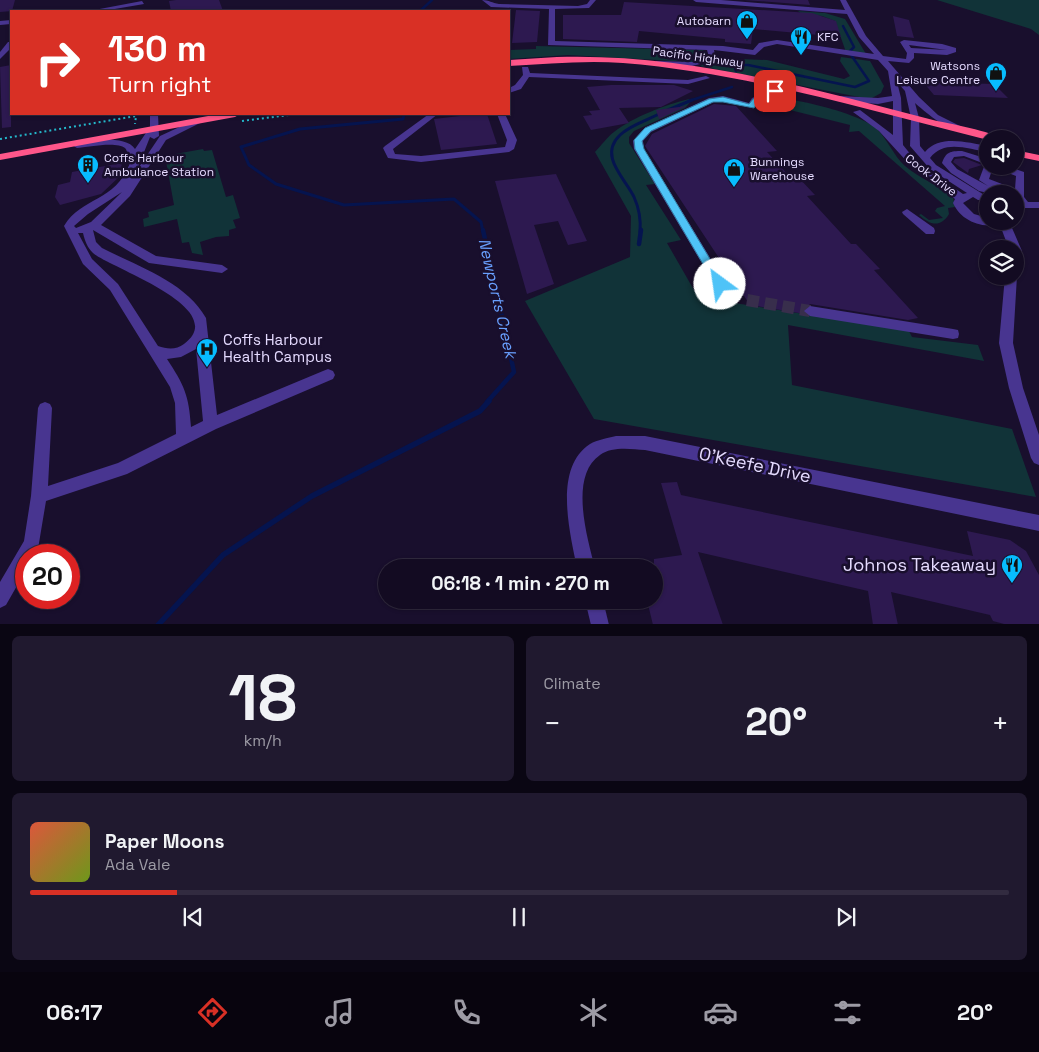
<!DOCTYPE html>
<html lang="en">
<head>
<meta charset="utf-8">
<style>
	:root { --surface:#130b22; --page:#20192f; --text:#f1f3f6; --muted:#9d9ba5; --line:#322b40; --accent:#d93025 }
	body { margin:0; font-family:"Space Grotesk",sans-serif; background:var(--page); color:var(--text); height:100vh; display:flex; flex-direction:column; font-size:19px; white-space:nowrap }
	* { box-sizing:border-box; margin:0 }
	p { font-size:16px; color:var(--muted) }
	.icon { flex:none; width:28px; height:28px; fill:none; stroke:currentColor; stroke-width:2; stroke-linecap:round; stroke-linejoin:round }
	.map { position:relative; height:624px; overflow:hidden }
	.details { display:flex; flex-direction:column; gap:12px; padding:12px; background:#0a0613; flex:1 }
	.details>* { flex:none }
	.banner { position:absolute; left:10px; top:10px; width:500px; height:105px; border-radius:0px; box-shadow:0 1px 4px #0004,0 0 0 1px var(--line); background:#d93025; color:#fff; overflow:hidden }
	.controls { position:absolute; left:979px; top:130px; display:grid; gap:10px }
	.controls a { display:grid; place-items:center; width:45px; height:45px; border-radius:50%; background:var(--surface); box-shadow:0 1px 4px #0004,0 0 0 1px var(--line); font-size:25px }
	.speed { position:absolute; left:15px; top:544px; display:flex; gap:10px; font-size:25px; font-weight:700; text-align:center }
	.speed>* { display:grid; place-content:center; width:65px; height:65px; border-radius:50%; background:var(--surface); box-shadow:0 1px 4px #0004,0 0 0 1px var(--line); line-height:1 }
	.speed .limit { border:8px solid #d22; background:#fff; color:#111 }
	.pin { position:absolute; display:grid; place-items:center; width:42px; height:42px; color:#fff; margin:-21px; border-radius:10px; box-shadow:0 2px 8px #0006 }
	.me { position:absolute; width:55px; margin:-28px; rotate:329deg; stroke-linejoin:round; filter:drop-shadow(0 0 4px #0008) }
	.turn { display:flex; align-items:center; gap:18px; height:105px; padding:0 15px; font-size:22px }
	.turn .icon { width:65px; height:65px; stroke-width:2.5 }
	.turn b { display:block; font-size:35px; line-height:42px }
	.big { font-size:38px; font-weight:700; line-height:1.1 }
	.details .tile { flex:1; display:flex; flex-direction:column; justify-content:center; gap:8px; min-width:0; padding:0 18px; border-radius:8px; background:var(--page) }
	.details .dial { align-items:center; gap:0 }
	.dial b { font-size:65px; line-height:1 }
	.song { display:flex; align-items:center; gap:15px }
	.cover { width:60px; height:60px; border-radius:8px; background:linear-gradient(135deg,hsl(10 70% 55%),hsl(80 70% 35%)) }
	.played { height:5px; border-radius:2px; background:linear-gradient(90deg,var(--accent) 15%,var(--line) 15%) }
	.keys { display:flex; justify-content:space-around; direction:ltr }
	.heat { display:flex; justify-content:space-between; align-items:center; font-size:28px; direction:ltr }
	.details .tiles { flex:1; display:grid; gap:12px; grid-template-columns:1fr 1fr }
	.tile:last-child { grid-column:span 2 }
	.trip { position:absolute; left:378px; top:559px; width:285px; height:50px; border-radius:25px; background:var(--surface); box-shadow:0 1px 4px #0004,0 0 0 1px var(--line); font-weight:700; line-height:50px; text-align:center }
	.tab-bar { display:flex; height:80px; justify-content:space-around; align-items:center; background:#08040e; color:var(--muted) }
	.tab-bar .icon { width:35px; height:35px }
	.tab-bar .on { color:var(--accent) }
	.tab-bar b { font-size:22px; color:var(--text) }
	.map>svg:first-child { display:block }
</style>
</head>
<body>
<div class="map">
<svg width="1039" height="625" viewBox="0 0 1039 625">
	<rect width="100%" height="100%" fill="#190f2d"/>
	<g fill="#113338">
		<polygon points="937,0 1039,0 1039,35 1031,29"/>
		<polygon points="798,11 825,13 845,19 866,54 846,52 835,21 822,16 802,14"/>
		<polygon points="536,46 702,50 706,52 705,55 692,62 568,55 509,59 509,50 536,49"/>
		<polygon points="841,57 870,61 884,86 881,93 872,98 864,98 700,66 717,58 767,60 844,79 850,76 840,61"/>
		<path d="M771,98c22,-1 91,16 106,31 11,11 16,26 28,37 14,12 33,19 48,31l2,10 -7,1 1,6c-9,15 -20,10 -30,1l2,-1 8,6 14,-2 -8,-7 2,-3 8,-2 -86,-75 -10,1 1,-7 -72,-18 -3,3 -12,-4 2,-5z"/>
		<path d="M689,99l3,1 -7,8 -51,23 -5,6v6l26,41 -9,1 35,55 -14,3 31,54 211,34 3,6 66,8 6,16 -196,-36 4,60 220,44 24,68 -442,-78 -69,-118 105,-44 1,-41 -36,-64c6,-6 12,-15 19,-20 19,-15 51,-27 75,-33z"/>
		<polygon points="203,149 204,151 212,150 226,197 233,195 240,218 233,220 236,228 229,230 229,236 216,237 200,242 203,255 192,253 189,242 182,243 177,219 144,227 143,219 149,217 148,212 174,205 166,161 174,159 175,154"/>
	</g>
	<g fill="none" stroke-linecap="round" stroke-linejoin="round">
		<g stroke="#05144f" stroke-width="2.5">
			<polyline points="420,11 432,0"/>
			<polyline points="736,71 735,69 740,65 748,65 855,87 869,81 849,52 854,47 843,26"/>
			<polyline points="689,101 732,87"/>
		</g>
		<g stroke="#05144f" stroke-width="3">
			<polyline points="668,110 692,100"/>
			<polyline points="404,114 403,119 300,129 241,147 249,165 276,184 344,205 454,199 481,222 483,232"/>
			<path d="M640,232c1,-12 -1,-24 -6,-35 -9,-19 -36,-41 -14,-62 10,-10 28,-15 41,-22"/>
		</g>
		<g stroke="#05144f" stroke-width="4.5">
			<polyline points="483,230 514,372 487,402"/>
			<polyline points="639,244 641,230"/>
		</g>
		<polyline stroke="#05144f" stroke-width="5.5" points="158,625 223,555 312,496 480,411 489,401"/>
	</g>
	<g fill="#2d1950">
		<polygon points="0,0 15,0 12,11 0,12"/>
		<polygon points="176,0 219,0 223,11 171,11 169,1"/>
		<polygon points="744,0 808,0 810,5"/>
		<polygon points="624,2 812,13 836,21 841,37 753,29 751,44 725,42 725,39 639,31 637,42 563,39 563,15 621,15"/>
		<polygon points="516,10 540,11 537,42 512,43"/>
		<polygon points="893,16 909,20 914,38 897,36"/>
		<polygon points="11,65 11,127 2,128 0,67"/>
		<polygon points="923,82 994,84 1008,98 934,95"/>
		<polygon points="611,85 674,85 693,91 661,107 619,108 629,123 591,130 583,116 592,115 589,111 600,110 587,87"/>
		<polygon points="714,104 736,106 777,151 767,152 792,179 799,178 815,195 807,196 851,244 856,244 880,269 874,270 918,318 908,320 810,304 803,310 805,314 750,305 645,146 652,134"/>
		<polygon points="687,106 659,119 656,110"/>
		<polygon points="459,114 487,114 497,144 441,150 434,119 460,116"/>
		<polygon points="964,158 982,165 969,169 968,173 953,162 955,159"/>
		<polygon points="122,163 120,176 101,194 60,205 55,197 58,185 70,182 72,172"/>
		<polygon points="556,174 587,241 568,245 558,221 534,225 554,284 527,294 495,181"/>
		<polygon points="677,482 681,495 973,556 967,531 1010,540 1026,551 1039,575 1039,625 1008,625 993,621 990,615 891,592 898,625 873,625 868,591 698,552 723,625 653,625 647,600 654,600 654,559 682,555 661,483"/>
	</g>
	<g fill="none" stroke-linecap="round" stroke-linejoin="round">
		<polyline stroke="#382e4c" stroke-width="12" stroke-dasharray="12 6" stroke-linecap="butt" points="747,300 810,311"/>
		<g stroke="#24b7ca" stroke-width="2" stroke-dasharray="2 3" stroke-linecap="butt">
			<polyline points="242,121 297,114"/>
			<polyline points="0,139 136,116 135,124"/>
		</g>
		<g fill="#483590" fill-rule="evenodd">
			<path d="M482,0c7,0 10,3 17,4l79,2 9,-2 3,-4h6l-7,8 -34,1v32l168,5 30,4 6,-7 18,-3 97,14 -15,-17 -12,-23 -151,-12 -3,-2h28l124,10 -5,-10h6l20,36 17,20 23,3 1,-6 -7,-11 4,-2 38,4 14,4v4l-9,3 -33,-2v5l-5,5 -21,-2 31,36 19,18 28,14c-11,9 -42,-18 -51,-26l4,15 1,28 5,6c15,-18 43,-9 63,-6v6c-20,-3 -44,-13 -58,6l6,7 50,31v4h-8l-5,-3 -10,6 11,11 14,4v3h21l13,30 -3,6 -4,1v-9h-6l-9,-24c-19,3 -39,-4 -47,-22l2,-4 -45,-34 -31,-34 -26,-19 7,-2 33,25v-34l-15,3 -41,-3v-4l3,-1 38,2 14,-2 -4,-25 -10,-11 -101,-16 -13,3 -9,8 -41,-5 2,10 -24,6 -33,-1h-3v-4l36,1 17,-5 -2,-7 -159,-5 1,-36 -58,-2zM909,45l38,5 -36,-2zM897,82l8,9 6,27 -1,28 20,23 37,24 -4,1 -47,-33 -13,-16 -2,-47z"/>
			<polygon points="142,1 144,4 103,11 89,11"/>
			<polygon points="11,20 11,24 0,25 0,21"/>
			<polygon points="8,42 11,42 11,48 0,59 0,52"/>
			<polygon points="522,67 528,67 530,73 688,80 706,76 710,78 688,84 529,77 521,89 509,93 509,88 515,85 523,75"/>
			<polygon points="772,89 779,91 758,102 754,108 723,102 714,102 651,132 643,141 644,149 726,284 720,288 716,287 634,149 633,141 645,128 709,98 723,96 749,103 752,98"/>
			<path d="M150,114h8l1,22 -5,3 -4,-2 -13,33 23,-34 39,-18 7,2 -40,20 -36,56 -29,29 55,31 66,9 6,4 -6,4 -73,-10 -56,-33 3,12 6,6c35,18 84,34 104,70l11,97 106,-44 5,-2 5,2 2,4 -2,4 -117,50 -89,45 -81,27 -8,48 -3,6h-9v15l-20,35 -6,3v-26l24,-41 7,-45 7,-88 2,-4 5,-2 5,2 2,4 -4,78 70,-23 58,-29 -1,-31 -5,-16 -60,-97 -27,-26 -19,-38c18,-30 51,-23 66,-63 -2,-4 -2,-12 -5,-15 -8,-7 -38,-1 -48,0l-5,-3 2,-2c14,-3 52,-8 61,6l15,-22zM122,192l-31,30 -15,6 -2,-2 14,-12zM78,233h5c2,8 4,14 10,20 17,15 139,55 91,91 -8,6 -17,5 -26,2l-40,-62 -26,-25zM196,349l7,72 -12,6c-2,-32 -7,-42 -24,-68l14,-2z"/>
			<polygon points="429,114 438,114 393,149 395,154 421,156 505,147 507,140 497,114 505,114 517,140 514,149 509,152 421,162 388,158 383,148 385,146"/>
			<path d="M962,151l26,8v7h19l17,6v25l4,5h11v6h-24v-6h2l-2,-8 -17,-4 -10,3 -9,-2 -28,-18 -9,-10c4,-11 8,-12 20,-12zM964,156l21,8 -6,16 9,6 -31,-17 -6,-7 3,-5zM993,167l23,9 -1,13 -26,-10z"/>
			<polygon points="907,209 934,228 935,231 934,234 926,234 903,214 902,212"/>
			<polygon points="1015,273 1017,276 1013,343 1023,388 1039,435 1039,465 1034,463 1031,458 1009,388 999,343 1005,276 1015,276"/>
			<polygon points="810,306 953,329 958,330 959,334 958,338 953,339 810,316 804,311"/>
			<path d="M616,436h29l394,79v16l-394,-81c-14,-1 -33,-4 -45,5 -31,21 -13,82 -5,113h-18c-7,-35 -24,-100 13,-124 7,-4 18,-6 26,-8z"/>
			<polygon points="585,600 603,600 609,625 591,625"/>
		</g>
		<g fill="#ff568a" fill-rule="evenodd">
			<path d="M557,57c128,-4 254,31 376,63 14,3 61,12 69,19l-14,1c-121,-30 -241,-67 -365,-77 -38,-3 -76,1 -114,3v-6z"/>
			<polygon points="219,114 240,114 235,117 0,160 0,154"/>
			<polygon points="1015,150 1039,155 1039,161 1015,156"/>
		</g>
	</g>
	<polygon fill="#4fc3f7" stroke="#337fa1" points="773,89 779,91 758,102 754,108 723,102 713,102 651,131 642,141 644,149 725,284 720,287 716,286 635,149 634,140 645,128 709,99 723,97 749,104 753,99"/>
	<defs>
		<g id="shop-pin" transform="scale(1.125)"><path d="M0 17L-7.5 6A9.5 9.5 0 1 1 7.5 6Z" fill="#07bcff" stroke="#190f2d"/><path d="M-5-2.5h2.3a2.7 3.5 0 0 1 5.4 0H5L5.5 6h-11ZM-1.5-2.5h3a1.5 2.3 0 0 0-3 0Z" fill="#111"/></g>
		<g id="restaurant-pin" transform="scale(1.125)"><path d="M0 17L-7.5 6A9.5 9.5 0 1 1 7.5 6Z" fill="#07bcff" stroke="#190f2d"/><path d="M-5-6h1v4h1v-4h1v4h1v-4h1v5L-1.5 .5V6h-2V.5L-5-1ZM5-6V6H3V1.5H1.5Q1.5-4 5-6Z" fill="#111"/></g>
		<g id="building-pin" transform="scale(1.125)"><path d="M0 17L-7.5 6A9.5 9.5 0 1 1 7.5 6Z" fill="#07bcff" stroke="#190f2d"/><path d="M-4-6H4V6H1V3H-1V6H-4ZM-2.5-4.3h1.7v1.8h-1.7ZM.8-4.3h1.7v1.8H.8ZM-2.5-1h1.7V.8h-1.7ZM.8-1h1.7V.8H.8Z" fill="#111"/></g>
		<g id="hospital-pin" transform="scale(1.125)"><path d="M0 17L-7.5 6A9.5 9.5 0 1 1 7.5 6Z" fill="#07bcff" stroke="#190f2d"/><path d="M-5-5h3v3.5h4V-5h3V5h-3V1.5h-4V5h-3Z" fill="#111"/></g>
	</defs>
	<g fill-rule="evenodd">
		<use href="#shop-pin" x="747" y="21"/>
		<use href="#restaurant-pin" x="801" y="37"/>
		<use href="#shop-pin" x="996" y="73"/>
		<use href="#building-pin" x="88" y="165"/>
		<use href="#shop-pin" x="734" y="169"/>
		<use href="#hospital-pin" x="207" y="349"/>
		<use href="#restaurant-pin" x="1012" y="565"/>
	</g>
	<g text-anchor="middle" stroke-width="5" stroke-linejoin="round" paint-order="stroke">
		<g font-size="12" fill="#e5dbff" stroke="#190f2d" text-anchor="start">
			<text x="731" y="25" text-anchor="end">Autobarn</text>
			<text x="817" y="41">KFC</text>
			<text x="980" y="70" text-anchor="end">Watsons<tspan x="980" dy="14">Leisure Centre</tspan></text>
			<text x="104" y="162">Coffs Harbour<tspan x="104" dy="14">Ambulance Station</tspan></text>
			<text x="750" y="166">Bunnings<tspan x="750" dy="14">Warehouse</tspan></text>
		</g>
		<g font-size="12" fill="#e5dbff" stroke="#190f2d">
			<text transform="translate(698 57) rotate(8)" y="4">Pacific Highway</text>
			<text transform="translate(931 175) rotate(37)" y="4">Cook Drive</text>
		</g>
		<g font-size="15" fill="#e5dbff" stroke="#190f2d" text-anchor="start">
			<text x="223" y="345">Coffs Harbour<tspan x="223" dy="17">Health Campus</tspan></text>
		</g>
		<g font-size="16" font-style="italic" fill="#69a0ff" stroke="#190f2d">
			<text transform="translate(498 298) rotate(77)" y="6">Newports Creek</text>
		</g>
		<g font-size="18" fill="#e5dbff" stroke="#190f2d">
			<text transform="translate(755 465) rotate(12)" y="6">O'Keefe Drive</text>
		</g>
		<g font-size="18" fill="#e5dbff" stroke="#190f2d" text-anchor="end">
			<text x="996" y="571">Johnos Takeaway</text>
		</g>
	</g>
</svg>
<div class="controls">
<a><svg class="icon" aria-label="sound" viewBox="0 0 24 24"><path d="M4 9h4l5-4v14l-5-4H4zM17 9q2 3 0 6"/></svg></a>
<a><svg class="icon" aria-label="search" viewBox="0 0 24 24"><circle cx="10" cy="10" r="6"/><path d="M15 15l6 6"/></svg></a>
<a><svg class="icon" aria-label="layers" viewBox="0 0 24 24"><path d="M12 4l9 5-9 5-9-5zM3 14l9 5 9-5"/></svg></a>
</div>
<div class="speed"><div class="limit">20</div></div>
<div class="pin" style="left:775px;top:91px;background:#d93025"><svg class="icon" aria-label="arrive" viewBox="0 0 24 24"><path d="M6 21V4h12l-3 4 3 4H6"/></svg></div>
<svg class="me" style="left:720px;top:284px" viewBox="-20 -20 40 40"><circle r="19" fill="#fff"/><path d="M0-13L10 11 0 6-10 11z" fill="#4fc3f7"/></svg>
<div class="trip">06:18 · 1 min · 270 m</div>
<div class="banner">
<div class="turn"><svg class="icon" aria-label="right" viewBox="0 0 24 24"><path d="M7 20v-9h11M14 6l5 5-5 5"/></svg><div><b>130 m</b>Turn right</div></div>
</div>
</div>
<section class="details">
<div class="tiles">
<div class="tile dial"><b>18</b><p>km/h</p></div>
<div class="tile"><p>Climate</p>
<div class="heat"><a>−</a><b class="big">20°</b><a>+</a></div>
</div>
<div class="tile">
<div class="song"><i class="cover"></i><div><b>Paper Moons</b><p>Ada Vale</p></div></div>
<div class="played"></div>
<div class="keys"><svg class="icon" aria-label="previous" viewBox="0 0 24 24"><path d="M18 5L8 12l10 7zM5 5v14"/></svg><svg class="icon" aria-label="pause" viewBox="0 0 24 24"><path d="M8 5v14M16 5v14"/></svg><svg class="icon" aria-label="next" viewBox="0 0 24 24"><path d="M6 5l10 7-10 7zM19 5v14"/></svg></div>
</div>
</div>
</section>
<nav class="tab-bar">
<b>06:17</b>
<svg class="icon on" aria-label="directions" viewBox="0 0 24 24"><path d="M12 3l9 9-9 9-9-9zM9 14v-3h6M13 9l2 2-2 2"/></svg>
<svg class="icon" aria-label="music" viewBox="0 0 24 24"><path d="M9 18V5l10-2v13"/><circle cx="6" cy="18" r="3"/><circle cx="16" cy="16" r="3"/></svg>
<svg class="icon" aria-label="phone" viewBox="0 0 24 24"><path d="M5 4h4l2 5-3 2q2 4 5 5l2-3 5 2v4C11 20 4 13 5 4z"/></svg>
<svg class="icon" aria-label="climate" viewBox="0 0 24 24"><path d="M12 3v18M4 7l16 10M4 17L20 7"/></svg>
<svg class="icon" aria-label="car" viewBox="0 0 24 24"><path d="M5 17H2v-5l4-1 3-4h7l3 4 3 1v5h-3M9 17h6M6 11h13"/><circle cx="7" cy="17" r="2"/><circle cx="17" cy="17" r="2"/></svg>
<svg class="icon" aria-label="filters" viewBox="0 0 24 24"><path d="M4 7h16M4 17h16"/><circle cx="9" cy="7" r="2"/><circle cx="15" cy="17" r="2"/></svg>
<b>20°</b>
</nav>
</body>
</html>
